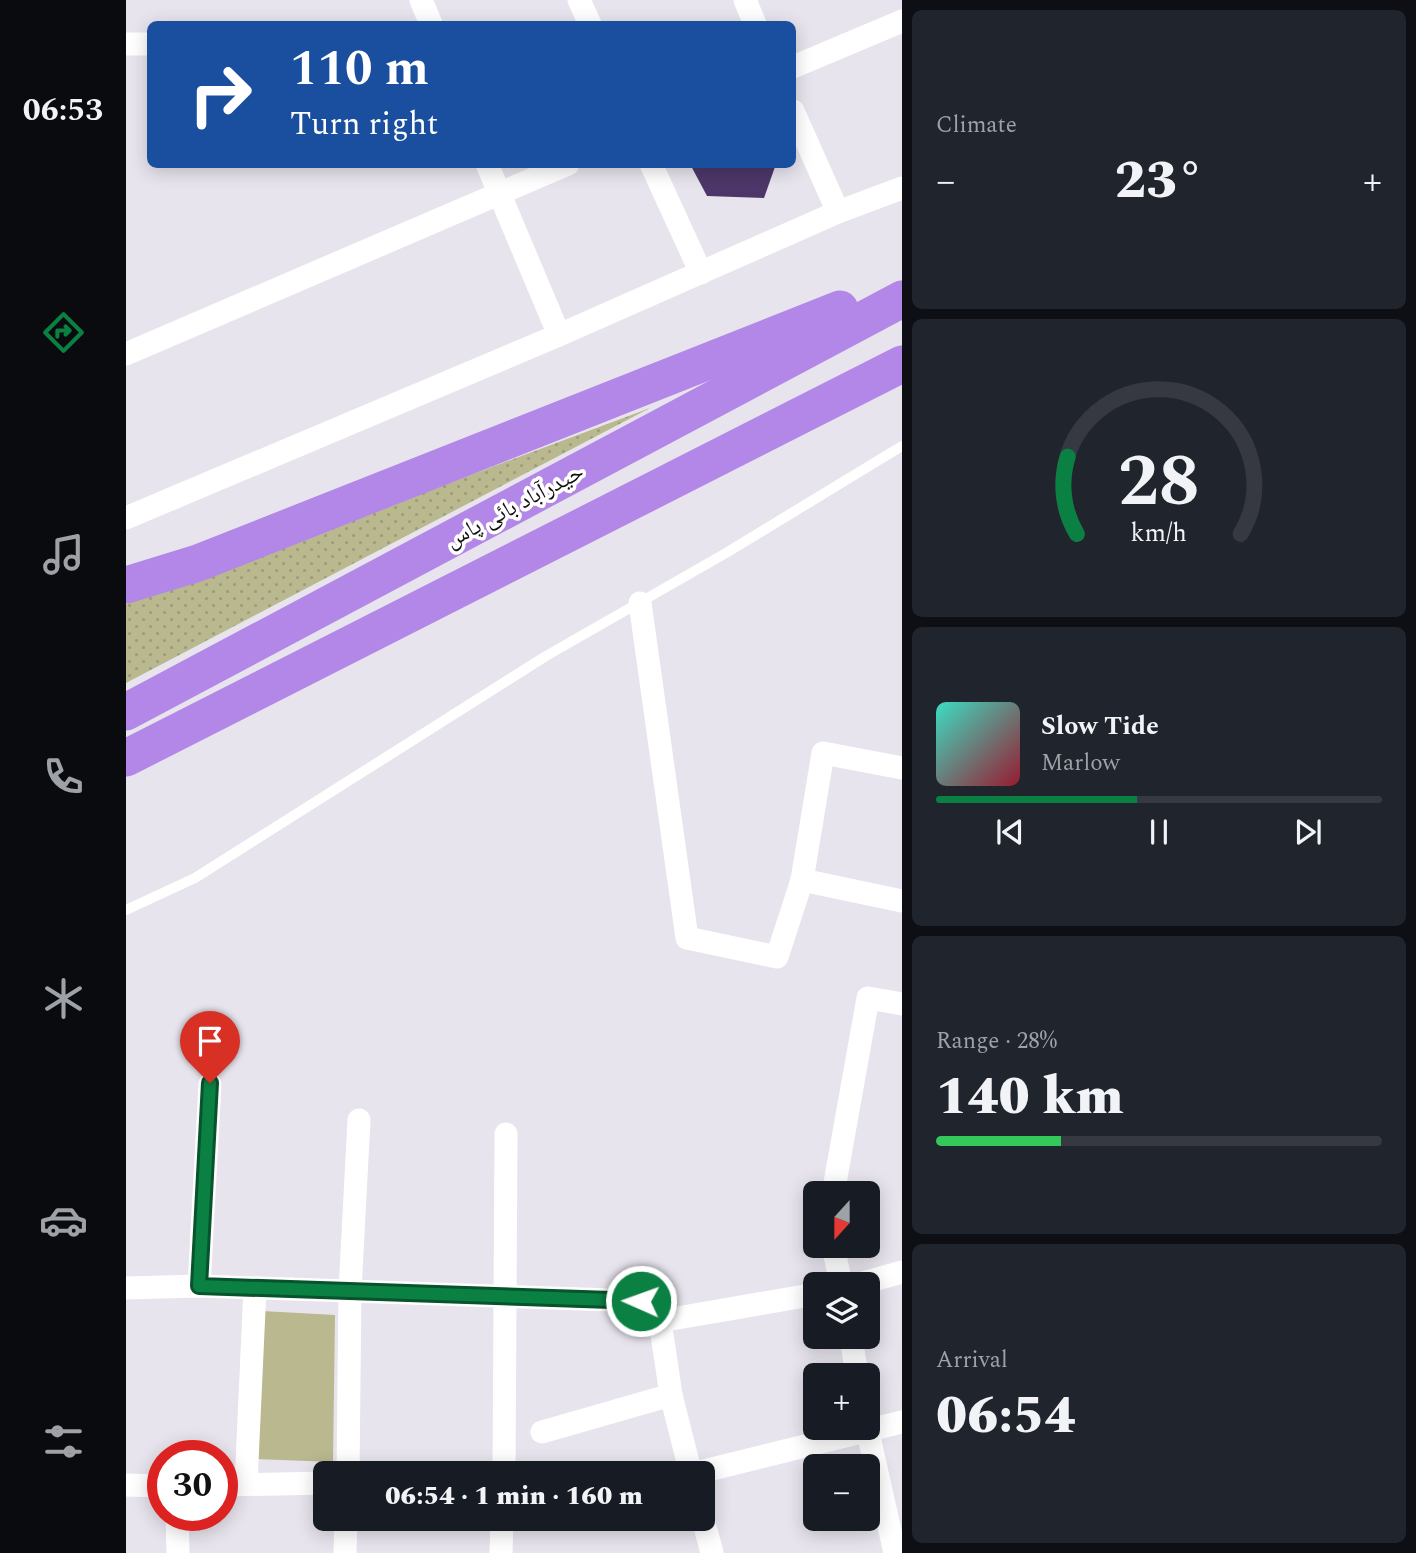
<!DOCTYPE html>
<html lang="en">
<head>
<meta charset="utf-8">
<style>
	:root { --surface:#171b24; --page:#20242c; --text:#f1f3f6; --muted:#9ea1a6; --line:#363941; --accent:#0b8043 }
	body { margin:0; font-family:Spectral,"Noto Naskh Arabic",serif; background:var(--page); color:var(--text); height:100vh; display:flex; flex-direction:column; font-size:26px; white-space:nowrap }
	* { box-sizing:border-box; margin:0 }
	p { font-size:23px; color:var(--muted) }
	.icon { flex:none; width:38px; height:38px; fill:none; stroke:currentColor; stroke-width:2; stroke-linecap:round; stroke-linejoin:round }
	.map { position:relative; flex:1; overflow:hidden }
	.side { display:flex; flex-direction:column; gap:10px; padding:10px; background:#0d0f14; width:514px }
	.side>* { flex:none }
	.hud { position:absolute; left:21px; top:21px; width:649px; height:147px; border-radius:10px; box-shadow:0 4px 18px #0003; background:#1a4fa0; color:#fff; overflow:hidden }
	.needle { width:46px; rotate:201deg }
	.buttons { position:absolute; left:677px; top:1181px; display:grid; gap:14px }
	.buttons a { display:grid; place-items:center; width:77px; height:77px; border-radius:10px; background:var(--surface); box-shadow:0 4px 18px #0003; font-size:35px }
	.speed { position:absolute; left:21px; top:1440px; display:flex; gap:14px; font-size:35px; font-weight:700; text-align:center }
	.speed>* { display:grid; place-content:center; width:91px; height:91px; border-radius:50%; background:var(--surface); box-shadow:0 4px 18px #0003; line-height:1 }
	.speed .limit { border:10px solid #d22; background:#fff; color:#111 }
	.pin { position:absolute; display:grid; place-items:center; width:60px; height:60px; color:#fff; margin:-72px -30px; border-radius:50% 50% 50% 0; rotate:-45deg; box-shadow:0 0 7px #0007 }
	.pin .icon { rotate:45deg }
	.me { position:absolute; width:77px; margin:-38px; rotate:272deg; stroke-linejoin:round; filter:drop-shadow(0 0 5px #0008) }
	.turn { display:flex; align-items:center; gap:24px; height:147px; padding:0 28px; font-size:32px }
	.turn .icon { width:91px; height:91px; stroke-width:2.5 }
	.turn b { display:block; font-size:49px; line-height:60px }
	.big { font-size:52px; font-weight:800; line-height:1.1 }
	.side .tile { flex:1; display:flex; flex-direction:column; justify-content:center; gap:10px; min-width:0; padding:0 24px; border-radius:10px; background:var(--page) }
	.side .dial { align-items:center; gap:0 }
	.dial svg { height:182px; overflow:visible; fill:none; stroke:var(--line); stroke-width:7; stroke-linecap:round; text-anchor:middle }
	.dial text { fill:var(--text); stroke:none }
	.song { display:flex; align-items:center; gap:21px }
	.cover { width:84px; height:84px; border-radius:10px; background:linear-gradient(135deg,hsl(170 70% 55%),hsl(350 70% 35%)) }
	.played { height:7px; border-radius:4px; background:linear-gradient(90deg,var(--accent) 45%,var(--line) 45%) }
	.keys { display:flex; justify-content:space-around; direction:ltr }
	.heat { display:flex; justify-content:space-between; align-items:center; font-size:38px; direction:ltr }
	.charge { height:10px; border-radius:5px; background:linear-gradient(90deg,#34c759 28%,var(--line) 0) }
	.trip { position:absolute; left:187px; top:1461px; width:402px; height:70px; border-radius:10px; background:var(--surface); box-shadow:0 4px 18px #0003; font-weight:800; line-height:70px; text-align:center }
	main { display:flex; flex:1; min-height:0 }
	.tabs { display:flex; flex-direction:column; width:126px; justify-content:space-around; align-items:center; background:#090b0e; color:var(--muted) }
	.tabs .icon { width:49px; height:49px }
	.tabs .on { color:var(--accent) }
	.tabs b { font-size:32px; color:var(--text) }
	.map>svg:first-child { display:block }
</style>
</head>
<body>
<main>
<nav class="tabs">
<b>06:53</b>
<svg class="icon on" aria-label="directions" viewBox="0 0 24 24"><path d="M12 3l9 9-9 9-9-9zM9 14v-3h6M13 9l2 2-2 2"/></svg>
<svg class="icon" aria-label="music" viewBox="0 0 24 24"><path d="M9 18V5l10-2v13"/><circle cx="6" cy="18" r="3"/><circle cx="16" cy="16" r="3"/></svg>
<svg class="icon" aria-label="phone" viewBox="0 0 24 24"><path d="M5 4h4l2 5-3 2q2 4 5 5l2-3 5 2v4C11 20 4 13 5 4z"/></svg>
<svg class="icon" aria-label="climate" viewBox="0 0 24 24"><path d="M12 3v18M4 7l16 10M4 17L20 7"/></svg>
<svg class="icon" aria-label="car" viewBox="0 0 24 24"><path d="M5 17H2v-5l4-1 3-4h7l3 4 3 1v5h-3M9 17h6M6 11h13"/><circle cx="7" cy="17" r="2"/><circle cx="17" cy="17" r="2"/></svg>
<svg class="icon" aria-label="filters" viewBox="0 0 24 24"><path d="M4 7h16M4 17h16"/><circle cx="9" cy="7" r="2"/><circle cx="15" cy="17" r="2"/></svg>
</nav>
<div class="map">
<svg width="776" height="1553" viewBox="0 0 776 1553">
	<defs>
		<pattern id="grass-dots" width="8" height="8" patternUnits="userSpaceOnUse" patternTransform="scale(1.75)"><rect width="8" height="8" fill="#b9b88f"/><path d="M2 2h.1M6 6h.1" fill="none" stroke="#9e9d7a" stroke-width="1.8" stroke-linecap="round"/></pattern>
	</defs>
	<rect width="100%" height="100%" fill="#e7e4ed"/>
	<polygon fill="url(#grass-dots)" points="524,408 0,683 0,604"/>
	<polygon fill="#b9b88f" points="136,1311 209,1315 207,1462 129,1459"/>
	<polygon fill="#4d376a" points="564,164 650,164 638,198 581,196"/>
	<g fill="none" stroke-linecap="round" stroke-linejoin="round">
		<polyline stroke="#fff" stroke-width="10" points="0,910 69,878 420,656 600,553 776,446"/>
		<g stroke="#fff" stroke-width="23">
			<polyline points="295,0 305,24"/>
			<polyline points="453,0 464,24"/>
			<polyline points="619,0 629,24"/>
			<polyline points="0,44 24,44"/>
			<polyline points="667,67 776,21"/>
			<polyline points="667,111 712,212"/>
			<polyline points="361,164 433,335"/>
			<polyline points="525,164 575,273"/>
			<polyline points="0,354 442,164"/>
			<polyline points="0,518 433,335 712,212 776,188"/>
			<polyline points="514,603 561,938 651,957 676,880 697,753 776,768"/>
			<polyline points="676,880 776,901"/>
			<polyline points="707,1194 742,998 776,1004"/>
			<polyline points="707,1246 715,1284"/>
			<polyline points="733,1284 776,1272"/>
			<polyline points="73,1286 84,1084"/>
			<polyline points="0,1288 73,1286 515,1301 534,1321 690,1294"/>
			<polyline points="725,1337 731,1376"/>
			<polyline points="545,1395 565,1474"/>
			<polyline points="741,1428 769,1553"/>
			<polyline points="416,1432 545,1395 534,1321"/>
			<polyline points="222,1474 224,1291 233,1120"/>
			<polyline points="378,1474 380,1134"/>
			<polyline points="566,1474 776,1422"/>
			<polyline points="120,1484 129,1288"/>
			<polyline points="0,1485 37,1486"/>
			<polyline points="96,1485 200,1483"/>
			<polyline points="51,1516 52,1553"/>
			<polyline points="577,1519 586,1553"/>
			<polyline points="219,1553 220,1519"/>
			<polyline points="375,1553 376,1519"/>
		</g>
		<g stroke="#b287e7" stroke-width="37">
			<polyline points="0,585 72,563 714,309"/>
			<polyline points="0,712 776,299"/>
			<polyline points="0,758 776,364"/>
		</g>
	</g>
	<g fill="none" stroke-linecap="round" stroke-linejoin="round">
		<g stroke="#07532c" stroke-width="18">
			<polyline id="route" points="84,1083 73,1286 515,1301"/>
		</g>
		<use href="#route" stroke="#0b8043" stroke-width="12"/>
	</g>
	<g text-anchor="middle" stroke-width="7" stroke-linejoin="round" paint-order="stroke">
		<g font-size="23" fill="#121114" stroke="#fff">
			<text transform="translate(388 505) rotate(-28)" y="8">حیدرآباد بائی پاس</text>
		</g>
	</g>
</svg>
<div class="buttons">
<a><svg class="needle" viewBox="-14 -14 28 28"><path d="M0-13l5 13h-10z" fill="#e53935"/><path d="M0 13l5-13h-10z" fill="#9ea1a6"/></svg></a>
<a><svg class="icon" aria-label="layers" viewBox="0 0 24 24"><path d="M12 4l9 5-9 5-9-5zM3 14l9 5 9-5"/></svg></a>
<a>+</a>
<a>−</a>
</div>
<div class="speed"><div class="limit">30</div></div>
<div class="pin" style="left:84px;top:1083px;background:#d93025"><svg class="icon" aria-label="arrive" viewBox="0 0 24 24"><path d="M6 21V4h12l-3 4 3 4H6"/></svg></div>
<svg class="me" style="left:515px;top:1301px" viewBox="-20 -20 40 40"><circle r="17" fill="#0b8043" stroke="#fff" stroke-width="3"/><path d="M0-11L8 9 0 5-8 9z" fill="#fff"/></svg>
<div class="trip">06:54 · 1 min · 160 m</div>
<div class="hud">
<div class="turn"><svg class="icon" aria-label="right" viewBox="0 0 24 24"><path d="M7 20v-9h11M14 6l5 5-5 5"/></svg><div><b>110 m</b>Turn right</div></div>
</div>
</div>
<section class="side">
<div class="tile"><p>Climate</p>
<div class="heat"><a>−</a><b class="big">23°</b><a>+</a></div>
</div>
<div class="tile dial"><svg viewBox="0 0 100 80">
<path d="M14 69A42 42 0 1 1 86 69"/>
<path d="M14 69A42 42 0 0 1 10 35" stroke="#0b8043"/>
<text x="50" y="56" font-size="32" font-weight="700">28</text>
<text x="50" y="72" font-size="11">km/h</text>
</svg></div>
<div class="tile">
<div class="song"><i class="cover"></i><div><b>Slow Tide</b><p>Marlow</p></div></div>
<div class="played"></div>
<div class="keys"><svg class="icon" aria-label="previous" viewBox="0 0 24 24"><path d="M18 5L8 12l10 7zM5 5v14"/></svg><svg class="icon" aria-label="pause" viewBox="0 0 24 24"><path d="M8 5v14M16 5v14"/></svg><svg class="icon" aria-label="next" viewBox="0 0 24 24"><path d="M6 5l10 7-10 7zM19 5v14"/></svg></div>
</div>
<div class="tile"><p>Range · 28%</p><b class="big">140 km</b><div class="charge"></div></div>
<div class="tile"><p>Arrival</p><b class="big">06:54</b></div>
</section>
</main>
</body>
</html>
